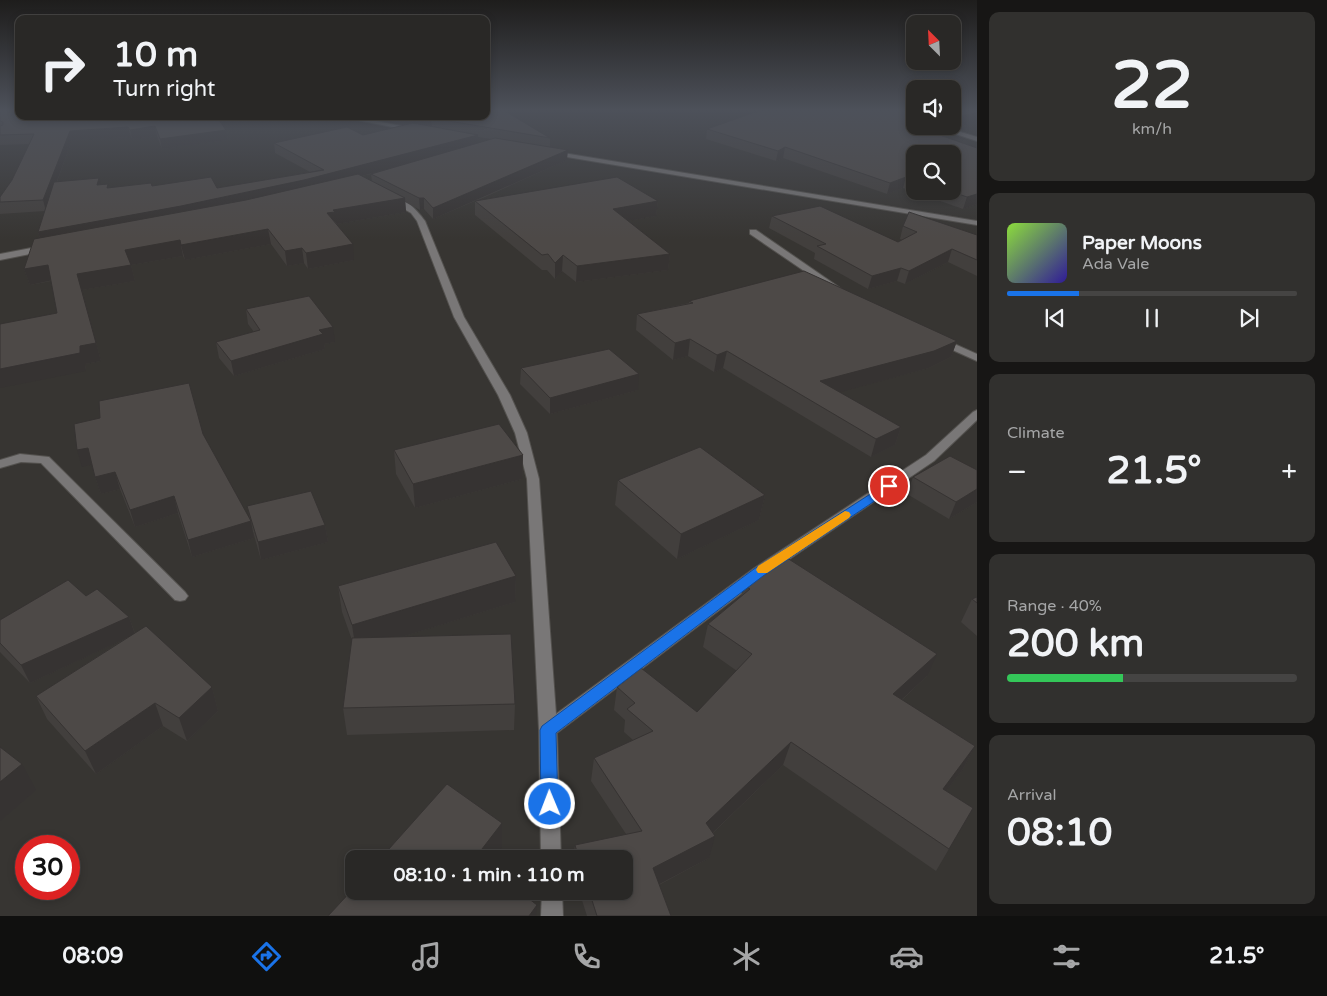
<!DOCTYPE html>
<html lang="en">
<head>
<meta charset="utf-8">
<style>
	:root { --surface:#292826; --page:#31302e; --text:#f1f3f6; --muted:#a5a6a7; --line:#454443; --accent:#1a73e8 }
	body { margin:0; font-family:"Varela Round",sans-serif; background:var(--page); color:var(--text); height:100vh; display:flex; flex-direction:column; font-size:19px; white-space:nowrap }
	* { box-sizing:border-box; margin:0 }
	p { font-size:16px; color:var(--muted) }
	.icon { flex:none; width:28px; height:28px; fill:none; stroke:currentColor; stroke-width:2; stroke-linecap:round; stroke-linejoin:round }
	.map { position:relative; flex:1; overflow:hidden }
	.panel { display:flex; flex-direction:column; gap:12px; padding:12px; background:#171615; width:350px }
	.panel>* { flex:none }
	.hud { position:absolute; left:15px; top:15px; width:475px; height:105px; border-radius:10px; box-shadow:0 2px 8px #0003,0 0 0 1px var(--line); background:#292826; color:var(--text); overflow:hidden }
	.needle { width:32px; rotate:336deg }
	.tools { position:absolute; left:906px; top:15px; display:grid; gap:10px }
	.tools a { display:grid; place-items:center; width:55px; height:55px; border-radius:10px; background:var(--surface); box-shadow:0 2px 8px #0003,0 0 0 1px var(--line); font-size:25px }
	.speed { position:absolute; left:15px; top:835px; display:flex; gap:10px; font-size:25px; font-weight:700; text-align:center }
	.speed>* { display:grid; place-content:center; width:65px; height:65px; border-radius:50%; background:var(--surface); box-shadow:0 2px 8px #0003,0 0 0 1px var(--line); line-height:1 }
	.speed .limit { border:8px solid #d22; background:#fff; color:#111 }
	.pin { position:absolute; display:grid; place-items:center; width:42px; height:42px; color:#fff; margin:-21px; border:2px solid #fff; border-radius:50%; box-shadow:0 1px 5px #0007 }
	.me { position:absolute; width:55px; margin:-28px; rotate:359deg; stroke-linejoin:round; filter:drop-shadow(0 0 4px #0008) }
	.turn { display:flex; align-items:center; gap:18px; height:105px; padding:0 15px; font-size:22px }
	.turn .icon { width:65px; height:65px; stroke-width:2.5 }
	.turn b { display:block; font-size:35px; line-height:42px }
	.big { font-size:38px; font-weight:700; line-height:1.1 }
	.panel .tile { flex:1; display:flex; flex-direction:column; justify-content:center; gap:8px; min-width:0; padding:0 18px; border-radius:10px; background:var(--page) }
	.panel .dial { align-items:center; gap:0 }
	.dial b { font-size:65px; line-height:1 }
	.song { display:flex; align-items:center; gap:15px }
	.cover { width:60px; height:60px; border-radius:8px; background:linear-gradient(135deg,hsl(90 70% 55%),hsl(250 70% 35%)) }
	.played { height:5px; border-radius:2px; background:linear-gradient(90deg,var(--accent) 25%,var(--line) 25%) }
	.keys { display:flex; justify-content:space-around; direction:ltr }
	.heat { display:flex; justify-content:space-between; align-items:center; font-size:28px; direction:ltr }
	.charge { height:8px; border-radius:4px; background:linear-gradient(90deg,#34c759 40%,var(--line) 0) }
	.trip { position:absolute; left:345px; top:850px; width:288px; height:50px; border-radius:10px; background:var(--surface); box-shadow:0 2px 8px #0003,0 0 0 1px var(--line); font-weight:700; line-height:50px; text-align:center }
	.menu { display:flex; height:80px; justify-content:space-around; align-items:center; background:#10100f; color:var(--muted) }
	.menu .icon { width:35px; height:35px }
	.menu .current { color:var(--accent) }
	.menu b { font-size:22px; color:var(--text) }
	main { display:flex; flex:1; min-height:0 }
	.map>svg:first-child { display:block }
</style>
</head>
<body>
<main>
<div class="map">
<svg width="977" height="916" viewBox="0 0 977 916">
	<rect width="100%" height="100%" fill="#373532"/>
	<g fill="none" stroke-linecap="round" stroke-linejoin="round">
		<g stroke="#53514e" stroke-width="2">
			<g id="minor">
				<polygon points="336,116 351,116 416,129 413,131"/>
				<polygon points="931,126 941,126 977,137 977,141"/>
				<polygon points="551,151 977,221 977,225 549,154 548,153"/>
				<path d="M387,195c15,-1 30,15 38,26l39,96 46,78 17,38 12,46 17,235 197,-145 173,-114 47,-43 4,-2v10l-43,41 -171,116 -206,156 4,126h-20l-2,-129 -12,-251 -12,-46 -17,-38 -44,-78 -37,-96 -6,-8 -24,-14z"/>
				<polygon points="750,230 756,230 843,290 838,293 835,292 750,234"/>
				<polygon points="47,245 50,246 50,250 0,260 0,254"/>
				<polygon points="941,338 977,354 977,361 937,343 936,341 937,339"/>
				<polygon points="20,454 49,457 185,592 188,596 185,600 180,601 175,600 41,463 21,462 0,468 0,460"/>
				<polygon points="542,891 562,891 563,916 541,916"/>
			</g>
		</g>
		<use href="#minor" fill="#797777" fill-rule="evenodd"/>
	</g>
	<g fill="#423f3d" fill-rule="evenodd">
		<path d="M0,111l226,19 2,10 -66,9 -5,-13 -25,3 -1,-2 -59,3 -15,42 43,3 9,3 43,-2 65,2 93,-16 -35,-19 -1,-10 89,-8 69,-8 -1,-9 119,20v9l17,13 -91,41h182l-2,15 -29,5 43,33 -2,16 -92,12 -14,-11 -7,8 -8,-9h-5l-67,-55v-14l-42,18 -9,-10 -4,1 -15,-8 1,10 -69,12 17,36 -46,9 -4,-6 -17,3 -16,-22 -86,16 -2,-4 -52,9 4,16 -53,9 19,71 -16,3 1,7 -29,-58 -6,-32 -21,4 -6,-16 16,-31 -2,-6 7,-21 -45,3v-17l12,-17 17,-36 -29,1zM478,137l13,2 -13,4zM371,174l1,8 -10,-6z"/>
		<path d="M758,111h157v15h22l-1,4 -8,1 49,17v56l-14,5 -60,-21 -16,6 -104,-36 -7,3 -70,-22 1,-10zM915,154l37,37h-37z"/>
		<polygon points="772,216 898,242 902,240 900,239 903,226 977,235 977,276 948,262 905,284 897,281 868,289 814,259 815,253 769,228"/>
		<polygon points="689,301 957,341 951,357 929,368 839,392 901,427 895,445 871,457 723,368 714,372 688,356 673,360 636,330 637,314 689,303"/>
		<polygon points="246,309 335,342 324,344 325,349 234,376 219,358 216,342 254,332 248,324"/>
		<polygon points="521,368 638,390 550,414 520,384"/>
		<polygon points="203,434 250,520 247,506 325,525 328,542 261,560 252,528 254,538 192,557 178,513 135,527 120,489 101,494 95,477 92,464 82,467"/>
		<polygon points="394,450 523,455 522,479 415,508 396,474"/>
		<polygon points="977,470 977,502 949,519 907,494 913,477"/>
		<polygon points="618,480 765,495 759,520 677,559 615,505"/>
		<polygon points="516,576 515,602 401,637 515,704 514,730 347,735 343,708 352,640 342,612 338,586"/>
		<polygon points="744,585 927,676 902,700 975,746 963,769 946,791 973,808 936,871 783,765 713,833 709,858 659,885 671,916 587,916 579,891 624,891 626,834 591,781 594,758 633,740 624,732 625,720 614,710 617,687 697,712 737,671 703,647 708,624 741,596"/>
		<polygon points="86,596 129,617 135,633 212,687 218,711 187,741 163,726 96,774 47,719 36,696 126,638 30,683 0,652 0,620"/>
		<polygon points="977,597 977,636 961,622 972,599"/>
		<polygon points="575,845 579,859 573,859"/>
	</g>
	<g fill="#363332">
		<polygon points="977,113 977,122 950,127 952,126 953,117"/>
		<polygon points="915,124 915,126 937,126 936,130 908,135 911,125"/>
		<polygon points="155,126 157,136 132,139 130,130"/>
		<polygon points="128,127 131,137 72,140 46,211 43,200 70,131"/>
		<polygon points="226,130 228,140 162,149 160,139"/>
		<polygon points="478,135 478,145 305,191 42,244 38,232"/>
		<polygon points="785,147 783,158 776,161 778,151"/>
		<polygon points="568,150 567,160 433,219 433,208"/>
		<polygon points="906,177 903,188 887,194 890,183"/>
		<polygon points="99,178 102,189 97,185"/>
		<polygon points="977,194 977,204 963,209 967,197"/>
		<polygon points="405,198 406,212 337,224 327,213 333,210"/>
		<polygon points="419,198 424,198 424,209 420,210"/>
		<polygon points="658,201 656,216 611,224 613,209"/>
		<polygon points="268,229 271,244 185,260 181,245"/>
		<polygon points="180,240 183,256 131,265 135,281 82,290 101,361 85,364 86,371 0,388 0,369 80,353 77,274 125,250"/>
		<polygon points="353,244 354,260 308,269 306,253"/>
		<polygon points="302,248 304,263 287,266 285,251"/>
		<polygon points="952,249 948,262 905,284 909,271"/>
		<polygon points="670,254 668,270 576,282 577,266"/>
		<polygon points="563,255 562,271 555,279 555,263"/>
		<polygon points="48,265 53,280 30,285 24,269"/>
		<polygon points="901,268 897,281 868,289 872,276"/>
		<polygon points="333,327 335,342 324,344 325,349 234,376 231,361 319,330"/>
		<polygon points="690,339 688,356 673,360 675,343"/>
		<polygon points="957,341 951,357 929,368 815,399 820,381"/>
		<polygon points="727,351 723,368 714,372 717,355"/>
		<polygon points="639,374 638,390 550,414 550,398"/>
		<polygon points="901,427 895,445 871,457 876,439"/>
		<polygon points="88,448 94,464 82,467 77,450"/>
		<polygon points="523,455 522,479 415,508 413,484"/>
		<polygon points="115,472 120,489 101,494 95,477"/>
		<polygon points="977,489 977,502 949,519 956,502"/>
		<polygon points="765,495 759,520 677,559 681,534"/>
		<polygon points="174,496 178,513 135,527 130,510"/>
		<polygon points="251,521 254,538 192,557 188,540"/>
		<polygon points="325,525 328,542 261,560 258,542"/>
		<polygon points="516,576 515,602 356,651 352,625"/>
		<polygon points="129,617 135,634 30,683 21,665"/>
		<polygon points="937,654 927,676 883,717 893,694"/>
		<polygon points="212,687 218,711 187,741 179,718"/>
		<polygon points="155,703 163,726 96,774 85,751"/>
		<polygon points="791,742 783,765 702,843 715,836 709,858 648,890 653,868 706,823"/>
		<polygon points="975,746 963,769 930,812 943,789"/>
		<polygon points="22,764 36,790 0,821 0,782"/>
		<polygon points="502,823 502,847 493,859 475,859"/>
		<polygon points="537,905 536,916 529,916"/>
	</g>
	<g fill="#4d4947" stroke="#363332">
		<polygon points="0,111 19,111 19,116 216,116 226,130 160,139 155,126 130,130 128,127 70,131 43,200 0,202 0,197 12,180 34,134 0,135 0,126 3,125 3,122 0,121"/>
		<polygon points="486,111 505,111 550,138 431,118 440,116 486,116"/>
		<polygon points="758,111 906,111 915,114 915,124 911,125 977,148 977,194 967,197 950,191 952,191 952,154 915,154 915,179 906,177 890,183 785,147 778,151 707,129"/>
		<polygon points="952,111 977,111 977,113 953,117"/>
		<polygon points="413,123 478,135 304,180 181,206 38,232 54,182 99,178 97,185 108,184 107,188 151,183 152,186 211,177 217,188 324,170 274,143 347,127 363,135"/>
		<polygon points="495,138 568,150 433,208 424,198 419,198 371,174"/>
		<polygon points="358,174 405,198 333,210 335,212 327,213 353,244 306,253 302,248 285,251 268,229 181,245 180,240 125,250 131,265 77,274 96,343 80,346 80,353 0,369 0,324 57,313 48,265 24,269 34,239 246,200"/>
		<polygon points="617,177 658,201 613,209 670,254 577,266 563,255 555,263 548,254 542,255 475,201"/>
		<polygon points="820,206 898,242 917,232 903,226 909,212 977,235 977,260 952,249 909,271 901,268 872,276 817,246 826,244 772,216"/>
		<polygon points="804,271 957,341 934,351 820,381 901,427 876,439 727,351 717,355 690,339 675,343 637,314 693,303 689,301"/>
		<polygon points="309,296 333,327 319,330 323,334 231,361 216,342 260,330 246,309"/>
		<polygon points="609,349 639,374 550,398 521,368"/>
		<polygon points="189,383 203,434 251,521 188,540 174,496 130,510 115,472 95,477 88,448 77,450 74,424 100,418 99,401"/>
		<polygon points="499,424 523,455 413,484 394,450"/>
		<polygon points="700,447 765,495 681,534 618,480"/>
		<polygon points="950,456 977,470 977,489 956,502 913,477"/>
		<polygon points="311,491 325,525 258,542 247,506"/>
		<polygon points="496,542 516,576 352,625 338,586"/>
		<polygon points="784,556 937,654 893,694 975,746 943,789 973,808 949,849 791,742 706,823 715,836 653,868 671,916 597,916 589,891 624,891 624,859 579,859 575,845 642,831 594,758 653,731 627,709 635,703 617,687 641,668 697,712 752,654 708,624 750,589 744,585"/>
		<polygon points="68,580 86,596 97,589 129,617 21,665 0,643 0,620"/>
		<polygon points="977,597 977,603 972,599"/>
		<polygon points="146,626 212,687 179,718 155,703 85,751 36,696"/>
		<polygon points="511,634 515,704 343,708 352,638"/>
		<polygon points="0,747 22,764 0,782"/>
		<polygon points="447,784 502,823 475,858 475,859 380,859"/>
		<polygon points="354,888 354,891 519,891 537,905 529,916 328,916"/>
	</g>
	<linearGradient id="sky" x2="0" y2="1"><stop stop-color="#1e1d1c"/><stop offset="0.46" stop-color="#4d515a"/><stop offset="1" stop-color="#4d515a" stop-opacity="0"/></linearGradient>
	<rect width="977" height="239" fill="url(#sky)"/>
	<polygon fill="#1a73e8" stroke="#114b97" points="889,482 894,483 895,486 894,488 763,576 556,733 558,804 556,809 550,812 544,809 541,804 540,730 542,726 754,569"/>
	<polygon fill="#f59e0b" points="845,511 849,512 851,515 849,518 767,573 758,573 756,570 758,566"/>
</svg>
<div class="tools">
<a><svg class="needle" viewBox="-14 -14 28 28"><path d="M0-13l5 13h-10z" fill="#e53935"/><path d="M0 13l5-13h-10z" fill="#a5a6a7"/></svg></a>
<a><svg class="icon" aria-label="sound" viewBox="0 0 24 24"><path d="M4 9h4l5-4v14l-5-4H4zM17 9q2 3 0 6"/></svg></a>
<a><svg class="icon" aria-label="search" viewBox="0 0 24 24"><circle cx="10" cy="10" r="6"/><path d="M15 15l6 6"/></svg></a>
</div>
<div class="speed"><div class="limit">30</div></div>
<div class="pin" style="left:889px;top:486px;background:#d93025"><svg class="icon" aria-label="arrive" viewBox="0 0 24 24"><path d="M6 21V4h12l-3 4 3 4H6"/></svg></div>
<svg class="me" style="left:550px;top:804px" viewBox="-20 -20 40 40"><circle r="17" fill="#1a73e8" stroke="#fff" stroke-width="3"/><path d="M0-11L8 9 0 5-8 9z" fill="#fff"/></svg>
<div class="trip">08:10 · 1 min · 110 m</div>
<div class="hud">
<div class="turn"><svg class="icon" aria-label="right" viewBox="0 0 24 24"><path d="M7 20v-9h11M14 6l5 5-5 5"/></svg><div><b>10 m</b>Turn right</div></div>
</div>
</div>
<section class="panel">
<div class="tile dial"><b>22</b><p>km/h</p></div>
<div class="tile">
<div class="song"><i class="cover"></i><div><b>Paper Moons</b><p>Ada Vale</p></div></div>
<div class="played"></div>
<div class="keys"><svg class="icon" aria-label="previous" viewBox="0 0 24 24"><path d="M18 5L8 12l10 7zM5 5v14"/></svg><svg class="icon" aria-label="pause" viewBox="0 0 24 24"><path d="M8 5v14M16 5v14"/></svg><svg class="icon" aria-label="next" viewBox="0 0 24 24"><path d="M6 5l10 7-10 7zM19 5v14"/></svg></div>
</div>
<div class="tile"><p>Climate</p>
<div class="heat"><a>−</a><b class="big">21.5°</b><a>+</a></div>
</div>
<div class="tile"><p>Range · 40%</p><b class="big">200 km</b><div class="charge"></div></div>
<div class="tile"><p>Arrival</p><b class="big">08:10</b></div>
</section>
</main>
<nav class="menu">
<b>08:09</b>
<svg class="icon current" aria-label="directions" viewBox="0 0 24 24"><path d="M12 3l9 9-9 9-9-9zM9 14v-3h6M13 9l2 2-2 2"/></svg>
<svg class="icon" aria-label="music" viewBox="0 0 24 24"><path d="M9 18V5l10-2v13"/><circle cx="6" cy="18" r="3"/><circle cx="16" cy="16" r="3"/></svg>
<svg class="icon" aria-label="phone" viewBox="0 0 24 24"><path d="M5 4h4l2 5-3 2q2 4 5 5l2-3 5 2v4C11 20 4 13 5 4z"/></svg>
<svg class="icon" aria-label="climate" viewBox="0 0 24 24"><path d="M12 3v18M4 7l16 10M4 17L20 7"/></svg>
<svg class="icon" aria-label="car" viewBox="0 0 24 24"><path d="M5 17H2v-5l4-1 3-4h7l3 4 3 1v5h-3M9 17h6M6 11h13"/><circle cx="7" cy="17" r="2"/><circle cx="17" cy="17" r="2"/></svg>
<svg class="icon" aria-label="filters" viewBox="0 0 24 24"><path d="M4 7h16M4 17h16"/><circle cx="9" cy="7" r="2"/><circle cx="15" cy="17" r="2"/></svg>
<b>21.5°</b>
</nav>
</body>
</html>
